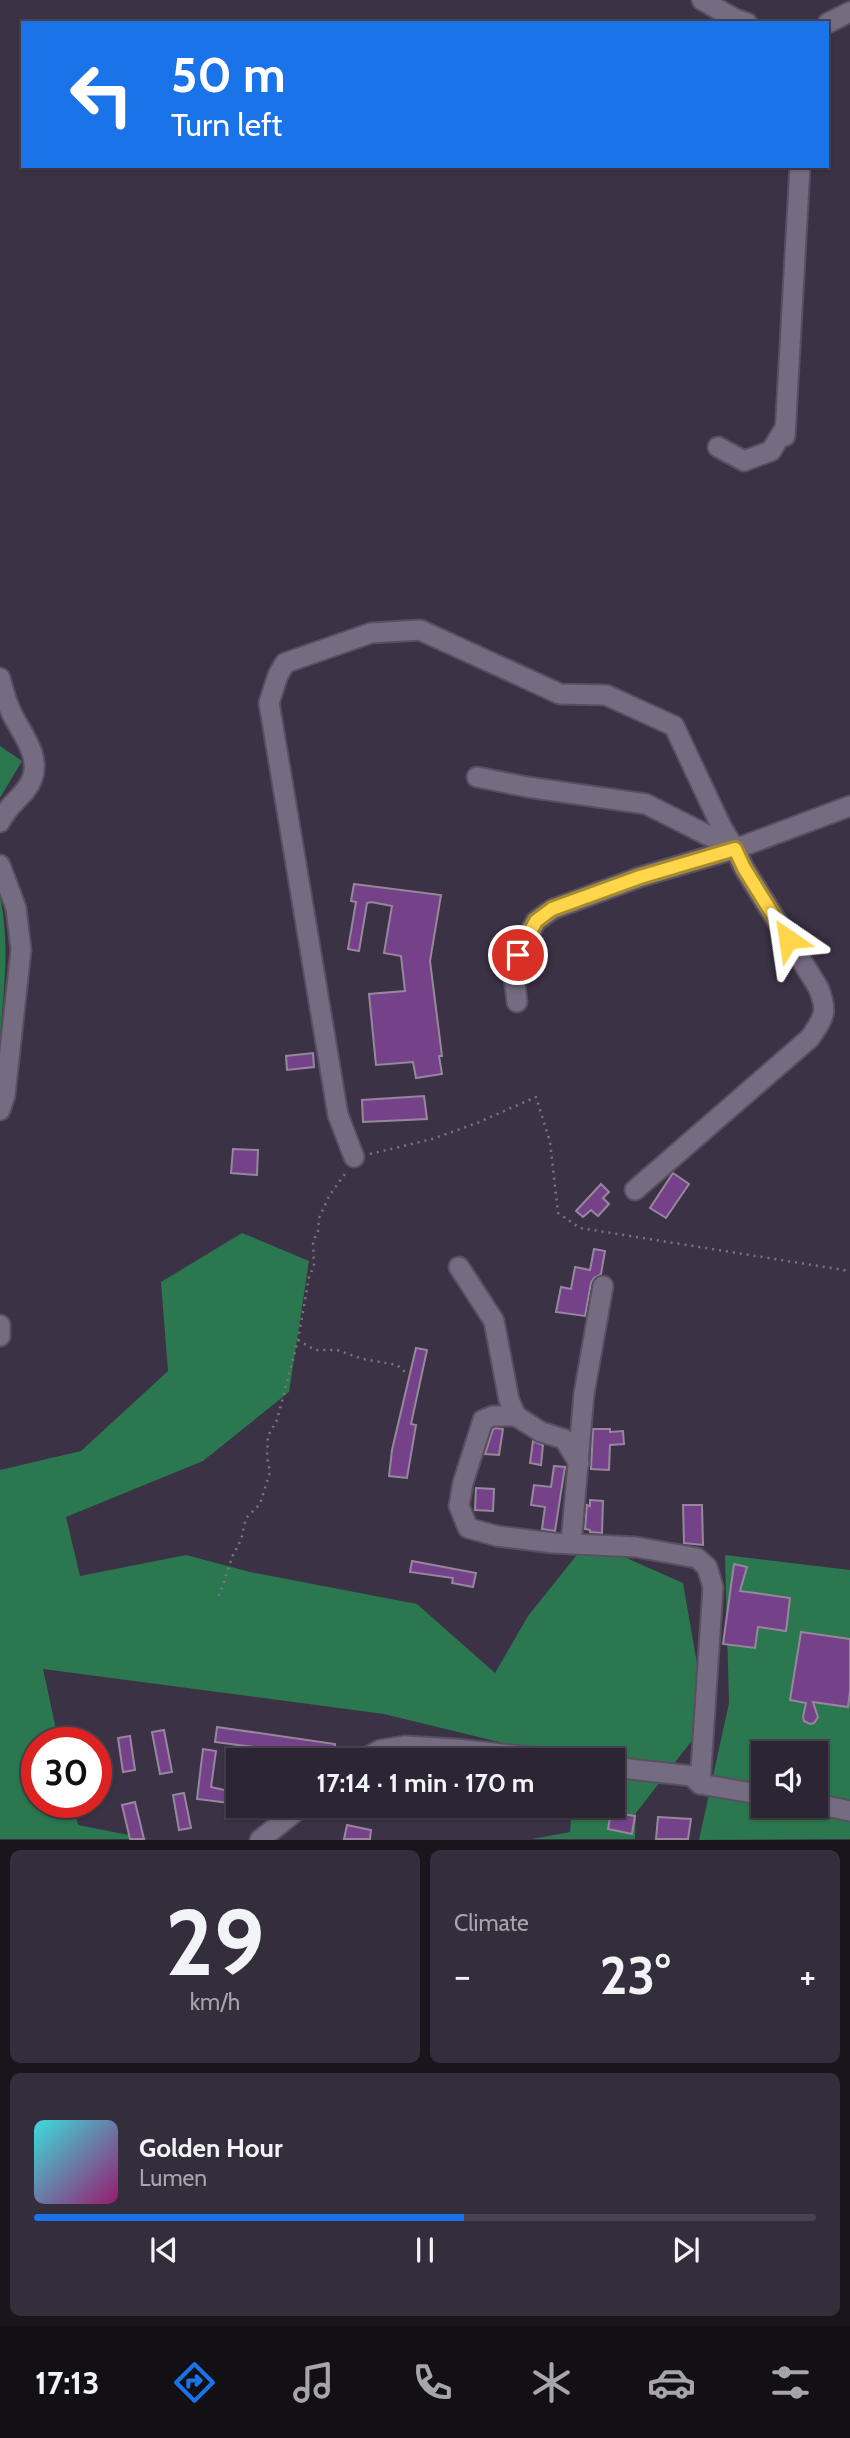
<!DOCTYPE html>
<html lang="en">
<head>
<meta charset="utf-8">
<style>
	:root { --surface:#2c2634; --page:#342e3c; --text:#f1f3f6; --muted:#a6a5ac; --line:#48434f; --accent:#1a73e8 }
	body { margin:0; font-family:Cabin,sans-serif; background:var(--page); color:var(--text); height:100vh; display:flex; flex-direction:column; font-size:26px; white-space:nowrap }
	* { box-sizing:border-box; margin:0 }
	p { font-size:23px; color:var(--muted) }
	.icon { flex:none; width:38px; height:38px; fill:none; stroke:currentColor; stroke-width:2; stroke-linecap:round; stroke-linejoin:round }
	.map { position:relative; height:1840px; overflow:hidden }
	.sheet { display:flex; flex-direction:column; gap:10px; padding:10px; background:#18151d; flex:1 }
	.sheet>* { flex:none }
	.guide { position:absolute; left:21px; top:21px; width:808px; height:147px; border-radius:0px; box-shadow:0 2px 5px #0004,0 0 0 2px var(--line); background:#1a73e8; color:#fff; overflow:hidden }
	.controls { position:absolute; left:751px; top:1741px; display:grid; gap:14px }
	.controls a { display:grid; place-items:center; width:77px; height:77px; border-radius:0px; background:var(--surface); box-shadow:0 2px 5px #0004,0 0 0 2px var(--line); font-size:35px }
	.speed { position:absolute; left:21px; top:1727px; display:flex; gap:14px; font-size:35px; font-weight:700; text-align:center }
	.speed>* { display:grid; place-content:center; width:91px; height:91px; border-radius:50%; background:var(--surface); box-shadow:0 2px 5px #0004,0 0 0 2px var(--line); line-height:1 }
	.speed .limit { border:10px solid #d22; background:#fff; color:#111 }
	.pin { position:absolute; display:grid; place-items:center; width:60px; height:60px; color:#fff; margin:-30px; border:4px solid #fff; border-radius:50%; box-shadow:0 2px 7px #0007 }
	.me { position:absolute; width:77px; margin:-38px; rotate:328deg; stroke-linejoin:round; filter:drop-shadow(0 0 5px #0008) }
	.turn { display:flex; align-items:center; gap:24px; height:147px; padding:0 35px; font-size:32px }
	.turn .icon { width:91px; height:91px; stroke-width:2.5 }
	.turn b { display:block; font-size:49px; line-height:60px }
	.big { font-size:52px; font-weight:700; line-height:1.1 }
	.sheet .widget { flex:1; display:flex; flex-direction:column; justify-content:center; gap:10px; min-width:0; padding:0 24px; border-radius:10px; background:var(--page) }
	.sheet .dial { align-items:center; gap:0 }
	.dial b { font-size:91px; line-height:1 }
	.song { display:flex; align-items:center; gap:21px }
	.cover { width:84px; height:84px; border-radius:10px; background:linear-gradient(135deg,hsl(180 70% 55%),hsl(320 70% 35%)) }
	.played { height:7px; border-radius:4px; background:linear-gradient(90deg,var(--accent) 55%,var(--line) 55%) }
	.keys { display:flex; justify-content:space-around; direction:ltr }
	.heat { display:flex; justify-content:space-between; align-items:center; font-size:38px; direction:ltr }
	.sheet .tiles { flex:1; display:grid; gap:10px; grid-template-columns:1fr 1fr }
	.widget:last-child { grid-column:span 2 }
	.trip { position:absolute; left:226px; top:1748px; width:399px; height:70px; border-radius:0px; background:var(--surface); box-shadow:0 2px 5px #0004,0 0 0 2px var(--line); font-weight:700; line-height:70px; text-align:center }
	.dock { display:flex; height:112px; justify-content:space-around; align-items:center; background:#120f15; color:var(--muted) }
	.dock .icon { width:49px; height:49px }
	.dock .current { color:var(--accent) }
	.dock b { font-size:32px; color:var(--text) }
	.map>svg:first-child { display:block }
</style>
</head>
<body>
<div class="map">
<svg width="850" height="1840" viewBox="0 0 850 1840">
	<rect width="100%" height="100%" fill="#3b3245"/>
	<g fill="#2b774f" fill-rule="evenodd">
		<polygon points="0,746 22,761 0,798"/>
		<path d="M0,896c10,47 4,94 0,141z"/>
		<polygon points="242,1233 309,1261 289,1392 203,1461 66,1517 80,1576 186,1555 250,1572 417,1604 495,1673 528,1616 588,1541 683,1583 707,1721 636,1813 635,1839 532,1839 570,1832 572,1806 612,1806 612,1760 539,1760 515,1746 384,1714 43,1669 59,1743 37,1743 37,1802 73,1803 78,1825 149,1839 0,1839 0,1470 81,1451 168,1371 161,1282"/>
		<path d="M725,1555l125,15v269l-151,1 30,-137zM763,1754h53v52h-53z"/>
	</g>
	<g fill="#75428a" stroke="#96879d" stroke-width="2">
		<polygon points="354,884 441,895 430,961 442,1056 439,1056 442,1074 416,1078 413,1062 376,1065 369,994 405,991 401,956 384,953 392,906 371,902 367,903 359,951 348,949 356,902 351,901"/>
		<polygon points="313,1053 314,1067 287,1070 286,1056"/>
		<polygon points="424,1096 427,1119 363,1122 362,1100"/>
		<polygon points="233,1149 258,1150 257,1175 231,1173"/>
		<polygon points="673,1173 689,1184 666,1218 650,1208"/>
		<polygon points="601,1184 609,1192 603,1198 609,1204 598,1216 591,1210 583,1217 576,1211"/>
		<polygon points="594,1249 605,1251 601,1274 594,1278 591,1283 585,1316 556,1312 561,1287 571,1289 575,1267 590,1270"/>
		<polygon points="416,1348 427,1350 411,1424 416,1425 407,1478 389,1476 392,1450"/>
		<polygon points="495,1428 503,1429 499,1455 485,1454 493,1429"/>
		<polygon points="593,1429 610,1429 610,1432 623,1431 624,1444 610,1445 609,1470 591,1469"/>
		<polygon points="533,1441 543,1445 541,1465 530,1463"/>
		<polygon points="554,1466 565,1467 555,1531 542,1529 545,1507 531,1505 534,1485 551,1487"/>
		<polygon points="476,1488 494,1489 493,1511 475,1510"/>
		<polygon points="590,1500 603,1501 602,1533 590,1532 590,1530 585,1529 587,1505 590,1506"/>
		<polygon points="683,1505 702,1505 703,1545 684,1543"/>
		<polygon points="412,1561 476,1573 473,1587 452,1583 453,1578 410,1572"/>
		<polygon points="734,1564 747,1567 740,1591 790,1598 786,1631 758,1627 755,1648 723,1644"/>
		<polygon points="801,1632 850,1639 850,1691 848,1707 813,1702 818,1717 814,1723 810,1724 804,1721 803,1717 806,1703 790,1700"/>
		<polygon points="217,1727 335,1744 334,1756 318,1754 317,1760 274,1760 276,1750 215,1742"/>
		<polygon points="164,1730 172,1772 160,1774 152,1732"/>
		<polygon points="130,1736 135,1770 123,1772 118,1738"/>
		<polygon points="203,1749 216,1751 211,1787 238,1793 238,1804 197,1799"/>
		<polygon points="184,1793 191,1828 179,1830 173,1795"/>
		<polygon points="135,1802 144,1839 130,1839 122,1805"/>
		<polygon points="611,1812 635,1816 632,1834 608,1829"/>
		<polygon points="658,1817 691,1819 688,1839 656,1839"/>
		<polygon points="347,1825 371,1830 370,1839 344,1839"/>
	</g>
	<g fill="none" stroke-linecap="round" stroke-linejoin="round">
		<g stroke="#585061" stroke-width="23">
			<g id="minor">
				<polyline points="702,0 735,19 747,23"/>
				<polyline points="828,23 850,12"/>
				<polyline points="785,436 800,166"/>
				<polyline points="718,447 744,461 771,451 785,428"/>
				<path d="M0,678c3,12 7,25 12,36 10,20 29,42 20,65 -5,15 -24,25 -32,43"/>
				<path d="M477,777l50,10 119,17 89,45 9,19 74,119c10,24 7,29 -8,51l-175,152"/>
				<polyline points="0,865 16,908 21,950 5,1095 0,1110"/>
				<polyline points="517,1002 514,977 518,955 536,921 553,909 640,877 735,849 850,806"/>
				<polyline points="354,1157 338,1115 269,703 278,675 285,663 371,633 420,630 560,694 606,695 674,726 722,828 735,849"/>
				<polyline points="459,1267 494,1321 509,1400 516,1416 541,1432 564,1439 579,1463"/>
				<polyline points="0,1325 0,1336"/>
				<polyline points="516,1416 493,1416 483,1420 463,1483 459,1506 468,1528 497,1536 553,1543 636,1547 697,1558 707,1567 713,1587 700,1784 763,1795"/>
				<polyline points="571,1544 584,1394 603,1286"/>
				<polyline points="362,1760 380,1750 405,1746 456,1749 558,1760"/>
				<polyline points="612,1767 692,1776 700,1784"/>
				<polyline points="816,1804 850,1811"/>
				<polyline points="260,1840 302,1806"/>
			</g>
		</g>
		<g stroke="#7b7484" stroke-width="2.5" stroke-dasharray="2 5" stroke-linecap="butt">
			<polyline points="370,1154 432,1139 477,1123 536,1097 550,1142 558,1213 580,1228 850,1271"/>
			<polyline points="298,1340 315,1350 337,1350 363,1359 397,1365 405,1372"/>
			<polyline points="219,1596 233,1555 241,1540 246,1518 260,1504 270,1472 267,1456 268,1436 277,1420 298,1340 309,1277 314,1266 313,1241 318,1231 319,1218 329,1196 347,1171"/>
		</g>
		<use href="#minor" stroke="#766c82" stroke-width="19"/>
	</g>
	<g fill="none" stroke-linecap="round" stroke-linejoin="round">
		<g stroke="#a68a30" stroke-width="18">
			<polyline id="route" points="518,955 536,921 552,909 640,877 735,849 744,868 788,939"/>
		</g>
		<use href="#route" stroke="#ffd54a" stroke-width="12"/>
	</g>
</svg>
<div class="controls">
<a><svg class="icon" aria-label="sound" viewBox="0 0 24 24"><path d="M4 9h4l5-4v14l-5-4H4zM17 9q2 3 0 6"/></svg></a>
</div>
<div class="speed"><div class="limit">30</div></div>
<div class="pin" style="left:518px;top:955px;background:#d93025"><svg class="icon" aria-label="arrive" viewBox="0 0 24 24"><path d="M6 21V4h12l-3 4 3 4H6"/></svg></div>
<svg class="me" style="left:788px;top:939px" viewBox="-20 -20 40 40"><path d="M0-17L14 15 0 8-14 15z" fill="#ffd54a" stroke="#fff" stroke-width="4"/></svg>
<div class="trip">17:14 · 1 min · 170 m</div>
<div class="guide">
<div class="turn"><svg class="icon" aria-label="left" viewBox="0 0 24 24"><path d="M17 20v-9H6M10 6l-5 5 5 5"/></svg><div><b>50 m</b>Turn left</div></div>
</div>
</div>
<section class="sheet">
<div class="tiles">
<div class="widget dial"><b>29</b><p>km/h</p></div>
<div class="widget"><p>Climate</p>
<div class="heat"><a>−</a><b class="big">23°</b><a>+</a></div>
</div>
<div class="widget">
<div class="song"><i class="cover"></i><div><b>Golden Hour</b><p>Lumen</p></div></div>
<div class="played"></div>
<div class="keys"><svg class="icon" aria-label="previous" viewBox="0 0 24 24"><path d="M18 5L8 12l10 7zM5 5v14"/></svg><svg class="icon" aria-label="pause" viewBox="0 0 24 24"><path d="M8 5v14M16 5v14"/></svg><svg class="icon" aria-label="next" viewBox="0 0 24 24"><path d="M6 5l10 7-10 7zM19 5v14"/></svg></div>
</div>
</div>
</section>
<nav class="dock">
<b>17:13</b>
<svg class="icon current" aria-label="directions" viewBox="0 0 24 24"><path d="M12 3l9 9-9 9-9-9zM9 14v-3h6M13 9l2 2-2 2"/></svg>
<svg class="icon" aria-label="music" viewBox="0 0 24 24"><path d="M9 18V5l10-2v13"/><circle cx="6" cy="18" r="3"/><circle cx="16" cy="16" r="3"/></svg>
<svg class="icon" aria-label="phone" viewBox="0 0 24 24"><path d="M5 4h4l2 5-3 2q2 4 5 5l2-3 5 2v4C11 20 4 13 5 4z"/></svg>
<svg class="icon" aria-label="climate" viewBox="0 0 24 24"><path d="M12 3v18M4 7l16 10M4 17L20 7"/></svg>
<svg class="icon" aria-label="car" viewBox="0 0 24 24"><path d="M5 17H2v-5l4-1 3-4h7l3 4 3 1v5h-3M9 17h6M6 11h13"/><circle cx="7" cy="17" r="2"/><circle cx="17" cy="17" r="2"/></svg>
<svg class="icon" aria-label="filters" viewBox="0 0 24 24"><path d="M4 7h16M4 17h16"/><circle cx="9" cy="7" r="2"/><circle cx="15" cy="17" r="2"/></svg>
</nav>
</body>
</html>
